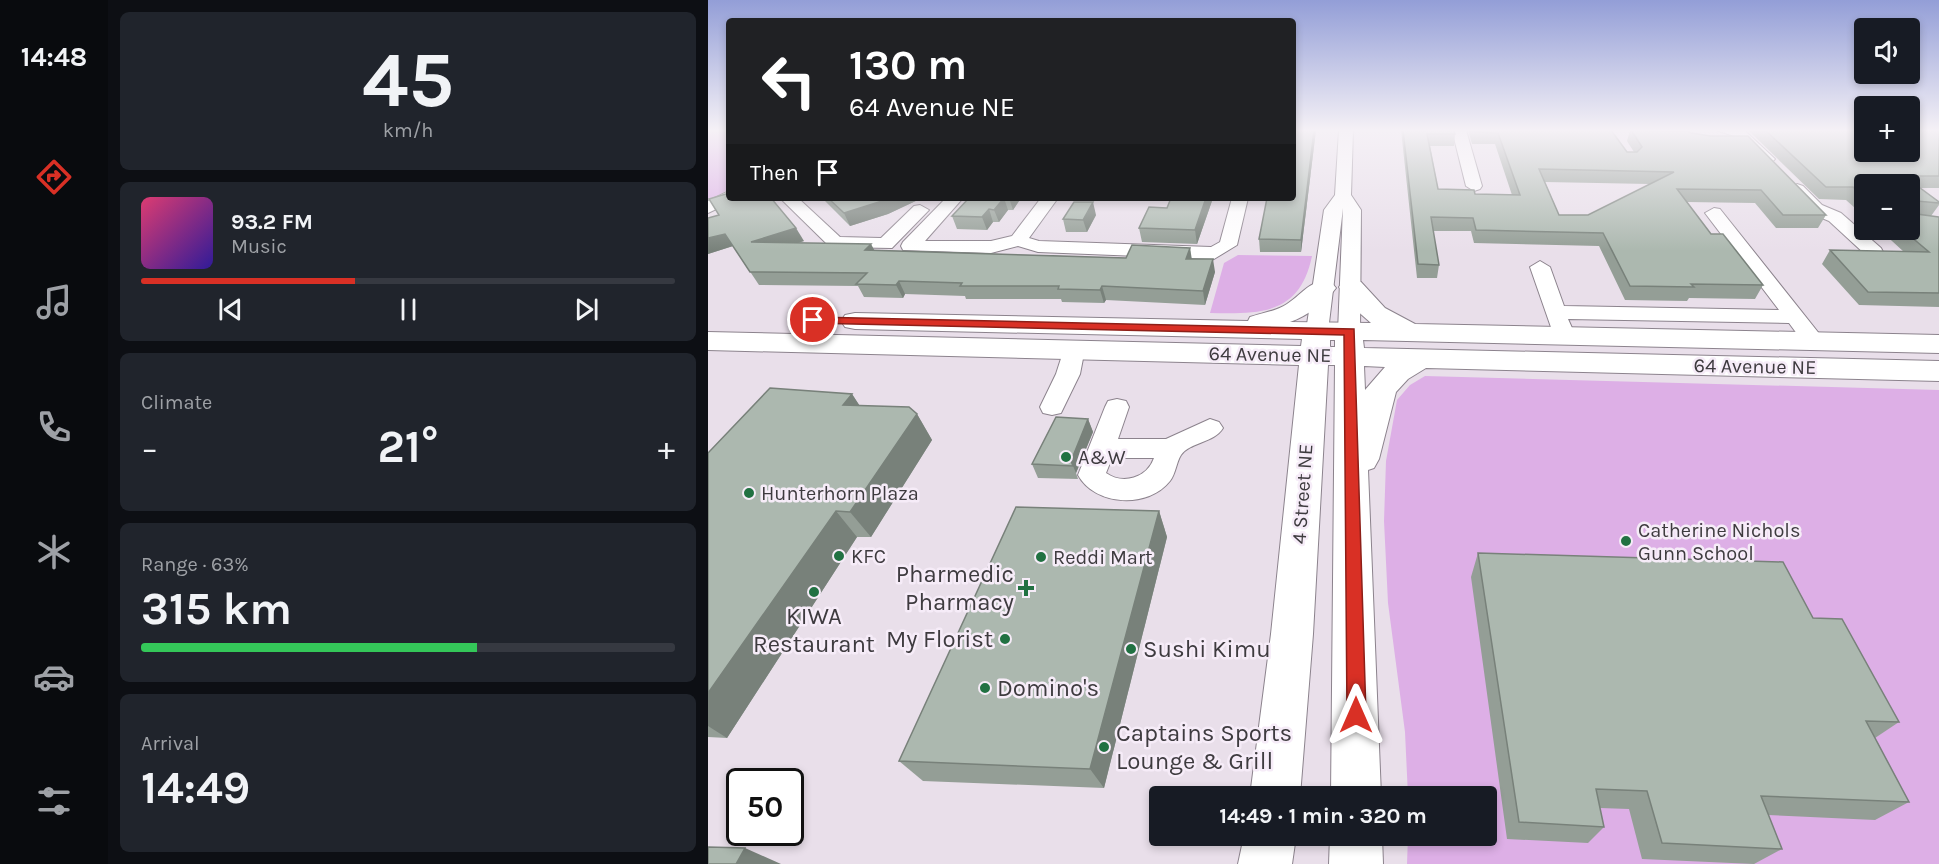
<!DOCTYPE html>
<html lang="en">
<head>
<meta charset="utf-8">
<style>
	:root { --surface:#171b24; --page:#20242c; --text:#f1f3f6; --muted:#9ea1a6; --line:#363941; --accent:#d93025 }
	body { margin:0; font-family:Karla,sans-serif; background:var(--page); color:var(--text); height:100vh; display:flex; flex-direction:column; font-size:22px; white-space:nowrap }
	* { box-sizing:border-box; margin:0 }
	p { font-size:20px; color:var(--muted) }
	.icon { flex:none; width:33px; height:33px; fill:none; stroke:currentColor; stroke-width:2; stroke-linecap:round; stroke-linejoin:round }
	.map { position:relative; flex:1; overflow:hidden }
	.side { display:flex; flex-direction:column; gap:12px; padding:12px; background:#0d0f14; width:600px }
	.side>* { flex:none }
	.banner { position:absolute; left:18px; top:18px; width:570px; height:183px; border-radius:6px; box-shadow:0 3px 9px #0003; background:#202124; color:#fff; overflow:hidden }
	.controls { position:absolute; left:1146px; top:18px; display:grid; gap:12px }
	.controls a { display:grid; place-items:center; width:66px; height:66px; border-radius:6px; background:var(--surface); box-shadow:0 3px 9px #0003; font-size:30px }
	.speed { position:absolute; left:18px; top:768px; display:flex; gap:12px; font-size:30px; font-weight:700; text-align:center }
	.speed>* { display:grid; place-content:center; width:78px; height:78px; border-radius:50%; background:var(--surface); box-shadow:0 3px 9px #0003; line-height:1 }
	.speed .limit { border:3px solid #111; border-radius:9px; background:#fff; color:#111 }
	.pin { position:absolute; display:grid; place-items:center; width:51px; height:51px; color:#fff; margin:-26px; border:3px solid #fff; border-radius:50%; box-shadow:0 2px 6px #0007 }
	.me { position:absolute; width:66px; margin:-33px; rotate:0deg; stroke-linejoin:round; filter:drop-shadow(0 0 4px #0008) }
	.turn { display:flex; align-items:center; gap:21px; height:126px; padding:0 24px; font-size:27px }
	.turn .icon { width:78px; height:78px; stroke-width:2.5 }
	.turn b { display:block; font-size:42px; line-height:51px }
	.then { display:flex; align-items:center; height:57px; padding:0 24px; background:#0003; gap:12px; font-size:22px }
	.big { font-size:45px; font-weight:700; line-height:1.1 }
	.side .card { flex:1; display:flex; flex-direction:column; justify-content:center; gap:9px; min-width:0; padding:0 21px; border-radius:9px; background:var(--page) }
	.side .dial { align-items:center; gap:0 }
	.dial b { font-size:78px; line-height:1 }
	.song { display:flex; align-items:center; gap:18px }
	.cover { width:72px; height:72px; border-radius:9px; background:linear-gradient(135deg,hsl(340 70% 55%),hsl(250 70% 35%)) }
	.played { height:6px; border-radius:3px; background:linear-gradient(90deg,var(--accent) 40%,var(--line) 40%) }
	.keys { display:flex; justify-content:space-around; direction:ltr }
	.heat { display:flex; justify-content:space-between; align-items:center; font-size:33px; direction:ltr }
	.charge { height:9px; border-radius:4px; background:linear-gradient(90deg,#34c759 63%,var(--line) 0) }
	.trip { position:absolute; left:441px; top:786px; width:348px; height:60px; border-radius:6px; background:var(--surface); box-shadow:0 3px 9px #0003; font-weight:700; line-height:60px; text-align:center }
	main { display:flex; flex:1; min-height:0 }
	.tab-bar { display:flex; flex-direction:column; width:108px; justify-content:space-around; align-items:center; background:#090b0e; color:var(--muted) }
	.tab-bar .icon { width:42px; height:42px }
	.tab-bar .active { color:var(--accent) }
	.tab-bar b { font-size:27px; color:var(--text) }
	.map>svg:first-child { display:block }
</style>
</head>
<body>
<main>
<nav class="tab-bar">
<b>14:48</b>
<svg class="icon active" aria-label="directions" viewBox="0 0 24 24"><path d="M12 3l9 9-9 9-9-9zM9 14v-3h6M13 9l2 2-2 2"/></svg>
<svg class="icon" aria-label="music" viewBox="0 0 24 24"><path d="M9 18V5l10-2v13"/><circle cx="6" cy="18" r="3"/><circle cx="16" cy="16" r="3"/></svg>
<svg class="icon" aria-label="phone" viewBox="0 0 24 24"><path d="M5 4h4l2 5-3 2q2 4 5 5l2-3 5 2v4C11 20 4 13 5 4z"/></svg>
<svg class="icon" aria-label="climate" viewBox="0 0 24 24"><path d="M12 3v18M4 7l16 10M4 17L20 7"/></svg>
<svg class="icon" aria-label="car" viewBox="0 0 24 24"><path d="M5 17H2v-5l4-1 3-4h7l3 4 3 1v5h-3M9 17h6M6 11h13"/><circle cx="7" cy="17" r="2"/><circle cx="17" cy="17" r="2"/></svg>
<svg class="icon" aria-label="filters" viewBox="0 0 24 24"><path d="M4 7h16M4 17h16"/><circle cx="9" cy="7" r="2"/><circle cx="15" cy="17" r="2"/></svg>
</nav>
<section class="side">
<div class="card dial"><b>45</b><p>km/h</p></div>
<div class="card">
<div class="song"><i class="cover"></i><div><b>93.2 FM</b><p>Music</p></div></div>
<div class="played"></div>
<div class="keys"><svg class="icon" aria-label="previous" viewBox="0 0 24 24"><path d="M18 5L8 12l10 7zM5 5v14"/></svg><svg class="icon" aria-label="pause" viewBox="0 0 24 24"><path d="M8 5v14M16 5v14"/></svg><svg class="icon" aria-label="next" viewBox="0 0 24 24"><path d="M6 5l10 7-10 7zM19 5v14"/></svg></div>
</div>
<div class="card"><p>Climate</p>
<div class="heat"><a>−</a><b class="big">21°</b><a>+</a></div>
</div>
<div class="card"><p>Range · 63%</p><b class="big">315 km</b><div class="charge"></div></div>
<div class="card"><p>Arrival</p><b class="big">14:49</b></div>
</section>
<div class="map">
<svg width="1231" height="864" viewBox="0 0 1231 864">
	<rect width="100%" height="100%" fill="#e9dfea"/>
	<g fill="#ddafe6">
		<polygon points="0,130 21,130 21,189 0,201"/>
		<path d="M530,255l74,1c-12,59 -52,58 -102,57l14,-50z"/>
		<polygon points="717,376 1231,390 1231,864 699,864 700,836 778,836 778,796 700,796 697,732 680,603 676,521 678,461 689,400 702,385"/>
	</g>
	<g fill="none" stroke-linecap="round" stroke-linejoin="round">
		<g stroke="#8c838d" stroke-width="2">
			<g id="minor">
				<polygon points="631,130 645,130 643,195 653,210 652,332 649,337 633,337 630,332 635,208 620,331 617,336 601,336 598,331 616,210 627,195"/>
				<polygon points="744,130 758,130 774,186 772,189 766,191 758,186"/>
				<polygon points="1008,130 1036,130 1067,159 1064,162 1054,162 1026,136"/>
				<polygon points="1089,184 1095,186 1114,205 1133,213 1173,248 1175,252 1173,256 1159,256 1121,221 1102,213 1081,189"/>
				<polygon points="21,191 21,198 27,200 0,213 0,201"/>
				<polygon points="72,198 90,198 132,237 173,238 206,206 212,205 221,210 184,248 127,247 121,246"/>
				<polygon points="238,198 255,198 217,241 283,241 304,236 333,198 350,198 321,238 331,241 503,247 512,242 524,198 540,198 529,245 506,259 330,252 310,246 283,253 195,250 193,246 195,242"/>
				<polygon points="1006,208 1012,209 1117,341 1114,346 1098,346 1081,323 860,319 864,328 861,333 845,333 822,267 832,261 842,267 856,306 1071,310 997,213"/>
				<polygon points="366,341 374,343 377,348 372,374 353,413 344,415 335,413 332,407 348,374 358,343"/>
				<path d="M409,399l9,2 3,6 -11,32h48l44,-20 9,3 4,6c-9,15 -33,14 -42,27 -5,8 -5,18 -11,26 -22,28 -75,25 -92,-6l27,-68 3,-6zM404,458h42c-7,20 -31,27 -48,15z"/>
			</g>
		</g>
		<g stroke="#8c838d" stroke-width="2">
			<g id="major">
				<path d="M644,279l9,3 24,26 30,16 524,11v18l-576,-13 1,8 575,13v20l-513,-13 -18,11 -12,13 -17,67 -5,9 -6,2 13,326h-50l4,-431h-7l-15,269 -13,162h-50l21,-162 28,-269 -591,-15v-18l593,14 1,-7 -447,-10 -10,-2 -4,-6 4,-6 10,-2 393,8 2,-4c12,-4 27,-6 37,-13 16,-10 24,-27 45,-21l4,5c-11,15 -29,28 -46,34l81,1 -17,-15 -15,-21 4,-5zM622,340h5v7h-5zM656,366l21,1 -20,23z"/>
				<polygon points="536,836 588,836 584,864 530,864"/>
				<polygon points="622,836 674,836 675,864 621,864"/>
			</g>
		</g>
		<use href="#minor" fill="#fff" fill-rule="evenodd"/>
		<use href="#major" fill="#fff" fill-rule="evenodd"/>
	</g>
	<g fill="#949e96" fill-rule="evenodd">
		<polygon points="585,130 608,130 593,252 552,252 551,239"/>
		<path d="M693,130h53l1,4 -1,12h-24l8,43 37,5 37,1 -17,-51h-23l-4,-14h143l16,22h7l-7,-11 3,-11 58,1 3,2 135,82 -8,13h-42l-21,-25 -68,-1 24,32 52,51 -8,14 -66,-1 -2,3 -62,-1 -26,-54 -125,-3 -3,-12h-38l6,34 -2,13h-20zM837,182l105,2 -62,31h-29z"/>
		<polygon points="1040,130 1231,130 1231,188 1212,188 1231,202 1231,205 1223,216 1231,217 1231,307 1151,305 1114,264 1122,250 1196,252 1172,230 1202,230 1156,184 1156,216 1138,200 1111,199"/>
		<polygon points="114,198 214,198 180,214 142,226"/>
		<polygon points="261,198 313,198 305,210 300,210 291,222 285,222 279,230 249,229 244,216"/>
		<polygon points="463,198 505,198 489,244 434,242 431,228 459,208"/>
		<polygon points="388,215 379,232 358,232 355,219"/>
		<polygon points="0,218 96,241 89,243 166,250 418,258 482,248 483,259 507,272 497,305 398,300 396,303 354,302 353,299 258,299 257,296 197,294 195,298 156,297 150,286 51,285 25,246 0,254"/>
		<polygon points="144,394 151,405 209,414 224,440 163,537 149,537 19,738 0,737 0,453"/>
		<polygon points="380,419 385,432 368,473 370,479 330,478 324,464"/>
		<polygon points="451,511 459,537 396,788 215,781 191,761"/>
		<polygon points="770,553 1105,618 1191,722 1167,738 1201,802 1167,820 1060,815 1074,849 1046,864 934,859 921,809 892,808 896,827 880,843 799,839 763,577"/>
	</g>
	<g fill="#78817a">
		<polygon points="606,130 608,130 593,252 593,240"/>
		<polygon points="182,198 214,198 180,214 142,226 136,213"/>
		<polygon points="296,198 300,210 291,222 286,210"/>
		<polygon points="301,198 313,198 305,210"/>
		<polygon points="498,198 505,198 489,244 487,230"/>
		<polygon points="385,202 388,215 379,232 375,220"/>
		<polygon points="281,209 285,222 279,230 274,217"/>
		<polygon points="88,228 96,241 52,255 43,242"/>
		<polygon points="17,234 25,246 0,254 0,238"/>
		<polygon points="163,244 170,257 157,250"/>
		<polygon points="482,248 484,260 478,259"/>
		<polygon points="505,259 507,272 497,305 495,291"/>
		<polygon points="191,281 197,294 195,298 188,285"/>
		<polygon points="394,286 398,300 396,303 392,290"/>
		<polygon points="144,394 161,420 135,405"/>
		<polygon points="209,414 224,440 163,537 142,512"/>
		<polygon points="380,419 385,432 368,473 363,461"/>
		<polygon points="128,511 149,537 19,738 0,726 0,693"/>
		<polygon points="451,511 459,537 396,788 382,769"/>
		<polygon points="37,848 73,864 28,864"/>
	</g>
	<g fill="#acb8af" stroke="#78817a" stroke-width="1.5" fill-rule="evenodd">
		<polygon points="585,130 606,130 593,240 551,239 559,198 585,198"/>
		<path d="M695,130h51l1,4h-28l11,55 36,1 1,4 45,1 -22,-62 -24,-1v-2h137l16,22h10l5,-5 -11,-17 57,1 3,2 20,3h37l78,79h-43l-22,-25 -84,-1 34,45h12l40,51 -72,-1 3,3 -64,-1 -27,-53 -127,-3 -3,-12 -42,-1 8,48 -21,-1zM831,169l135,3 -86,43h-29z"/>
		<polygon points="1057,130 1156,130 1156,152 1202,152 1202,130 1231,130 1231,176 1196,176 1231,202 1231,203 1209,201 1209,214 1231,217 1231,293 1160,292 1122,250 1221,252 1195,230 1202,230 1202,184 1156,184 1156,197 1145,187 1118,187"/>
		<polygon points="21,193 21,198 63,198 88,228 43,242 163,244 157,250 418,258 424,245 482,248 478,259 505,259 495,291 394,286 392,290 350,289 351,286 252,286 254,283 191,281 188,285 148,284 159,273 42,272 17,234 0,238 0,218 11,215 1,199"/>
		<polygon points="120,198 182,198 174,201 136,213"/>
		<polygon points="261,198 296,198 286,210 281,209 274,217 244,216"/>
		<polygon points="463,198 498,198 487,230 431,228 441,207 459,208"/>
		<polygon points="366,202 385,202 375,220 355,219"/>
		<polygon points="62,388 144,394 135,405 201,407 209,414 142,512 128,511 0,693 0,453"/>
		<polygon points="348,417 380,419 363,461 365,466 324,464"/>
		<polygon points="308,507 451,511 382,769 191,761"/>
		<polygon points="770,553 1075,562 1105,618 1134,619 1191,722 1158,721 1201,802 1053,796 1074,849 954,843 939,791 888,789 896,827 811,822"/>
		<polygon points="0,847 37,848 28,864 0,864"/>
	</g>
	<linearGradient id="sky" x2="0" y2="1"><stop stop-color="#939ed7"/><stop offset="0.52" stop-color="#f5f1f6"/><stop offset="1" stop-color="#f5f1f6" stop-opacity="0"/></linearGradient>
	<rect width="1231" height="251" fill="url(#sky)"/>
	<polygon fill="#d93025" stroke="#8d1f18" stroke-width="1.5" points="105,317 646,329 658,715 655,722 648,725 642,722 639,715 636,335 101,323 100,320"/>
	<g fill="#217142" stroke="#f6ecf8" stroke-width="2">
		<circle cx="358" cy="457" r="6"/>
		<circle cx="41" cy="493" r="6"/>
		<circle cx="918" cy="541" r="6"/>
		<circle cx="131" cy="556" r="6"/>
		<circle cx="333" cy="557" r="6"/>
		<path d="M315 579h6v6h6v6h-6v6h-6v-6h-6v-6h6z"/>
		<circle cx="106" cy="592" r="6"/>
		<circle cx="297" cy="639" r="6"/>
		<circle cx="423" cy="649" r="6"/>
		<circle cx="277" cy="688" r="6"/>
		<circle cx="396" cy="747" r="6"/>
	</g>
	<g text-anchor="middle" stroke-width="5" stroke-linejoin="round" paint-order="stroke">
		<g font-size="20" fill="#3e3b3f" stroke="#f6ecf8">
			<text transform="translate(562 354) rotate(1)" y="7">64 Avenue NE</text>
			<text transform="translate(1047 366) rotate(1)" y="7">64 Avenue NE</text>
			<text transform="translate(594 494) rotate(-86)" y="7">4 Street NE</text>
		</g>
		<g font-size="20" fill="#3e3b3f" stroke="#f6ecf8" text-anchor="start">
			<text x="370" y="464">A&amp;W</text>
			<text x="53" y="500">Hunterhorn Plaza</text>
			<text x="930" y="537">Catherine Nichols<tspan x="930" dy="23">Gunn School</tspan></text>
			<text x="143" y="563">KFC</text>
			<text x="345" y="564">Reddi Mart</text>
		</g>
		<g font-size="24" fill="#3e3b3f" stroke="#f6ecf8" text-anchor="start">
			<text x="306" y="582" text-anchor="end">Pharmedic<tspan x="306" dy="28">Pharmacy</tspan></text>
			<text x="106" y="624" text-anchor="middle">KIWA<tspan x="106" dy="28">Restaurant</tspan></text>
			<text x="285" y="647" text-anchor="end">My Florist</text>
			<text x="435" y="657">Sushi Kimu</text>
			<text x="289" y="696">Domino's</text>
			<text x="408" y="741">Captains Sports<tspan x="408" dy="28">Lounge &amp; Grill</tspan></text>
		</g>
	</g>
</svg>
<div class="controls">
<a><svg class="icon" aria-label="sound" viewBox="0 0 24 24"><path d="M4 9h4l5-4v14l-5-4H4zM17 9q2 3 0 6"/></svg></a>
<a>+</a>
<a>−</a>
</div>
<div class="speed"><div class="limit">50</div></div>
<div class="pin" style="left:105px;top:320px;background:#d93025"><svg class="icon" aria-label="arrive" viewBox="0 0 24 24"><path d="M6 21V4h12l-3 4 3 4H6"/></svg></div>
<svg class="me" style="left:648px;top:715px" viewBox="-20 -20 40 40"><path d="M0-17L14 15 0 8-14 15z" fill="#d93025" stroke="#fff" stroke-width="4"/></svg>
<div class="trip">14:49 · 1 min · 320 m</div>
<div class="banner">
<div class="turn"><svg class="icon" aria-label="left" viewBox="0 0 24 24"><path d="M17 20v-9H6M10 6l-5 5 5 5"/></svg><div><b>130 m</b>64 Avenue NE</div></div>
<div class="then">Then<svg class="icon" aria-label="arrive" viewBox="0 0 24 24"><path d="M6 21V4h12l-3 4 3 4H6"/></svg></div>
</div>
</div>
</main>
</body>
</html>
